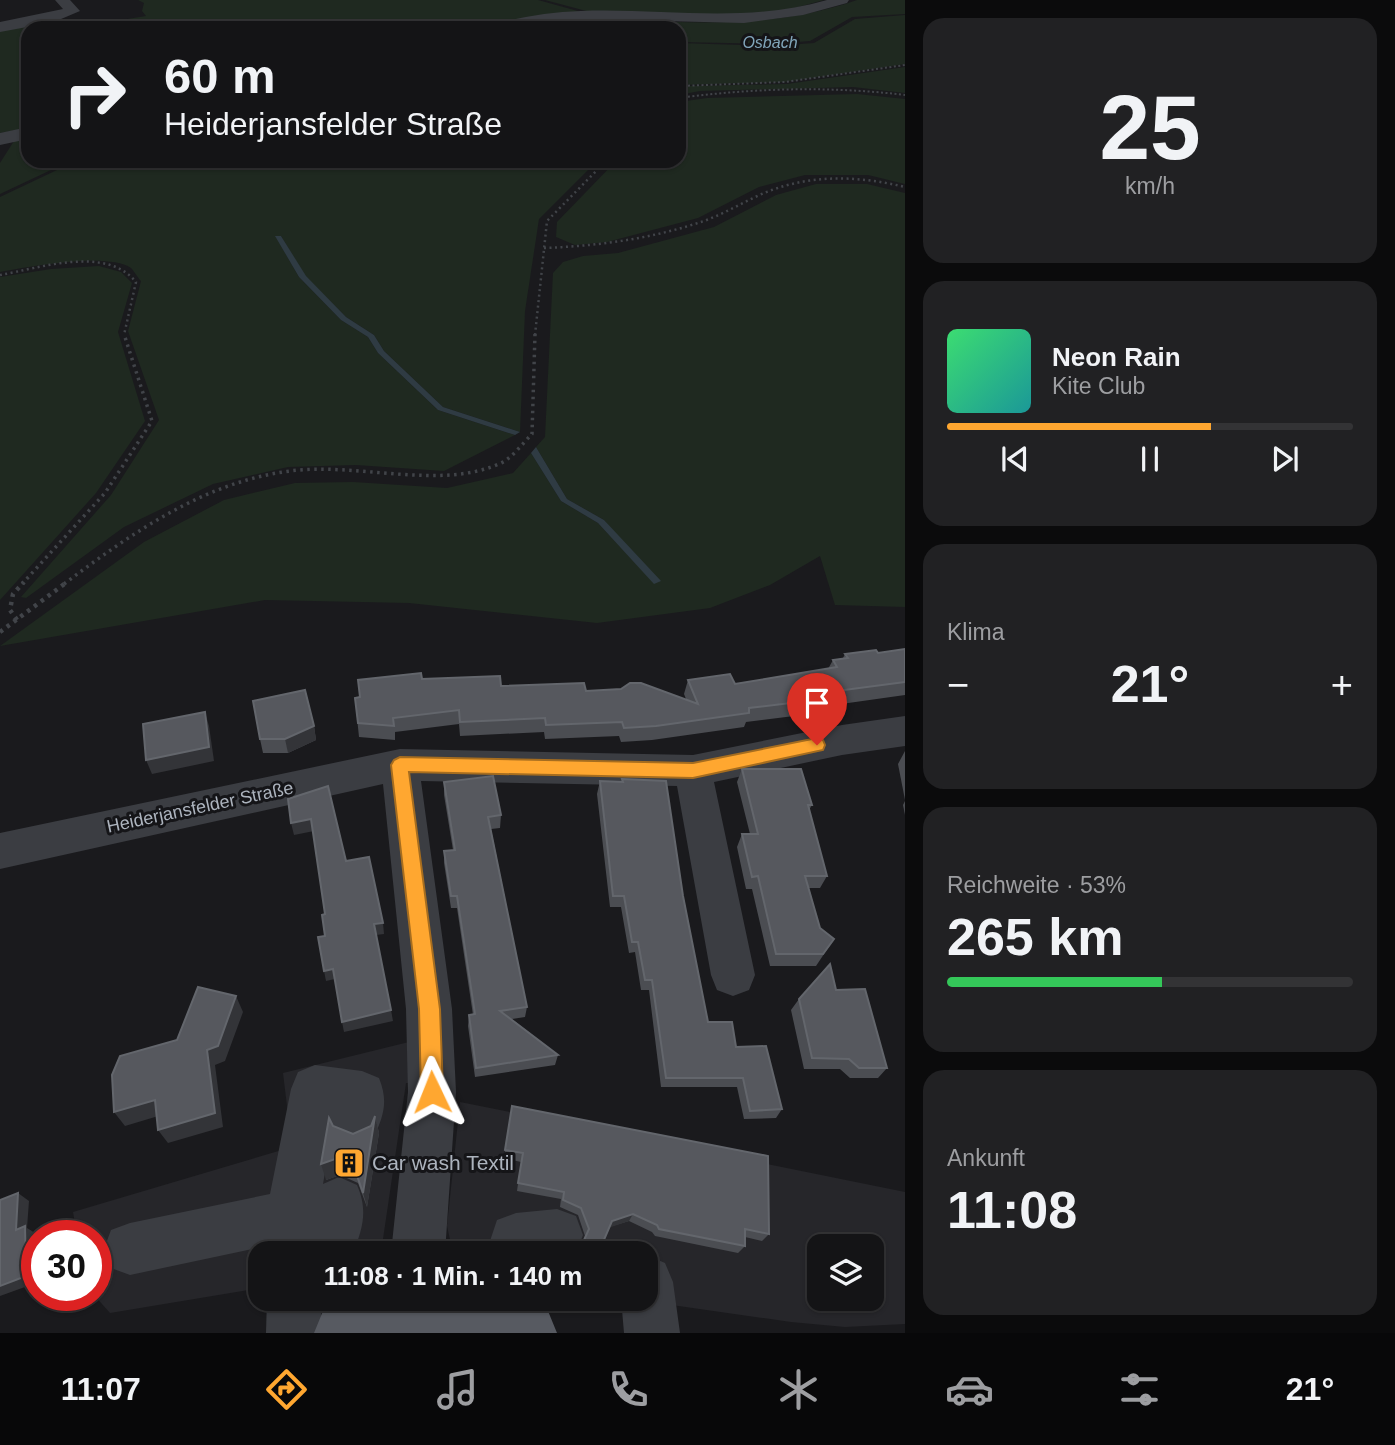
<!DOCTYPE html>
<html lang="de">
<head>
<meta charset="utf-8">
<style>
	:root { --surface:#141416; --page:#212123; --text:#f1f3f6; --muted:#9d9ea1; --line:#333335; --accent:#ffa730 }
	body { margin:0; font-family:Arial,sans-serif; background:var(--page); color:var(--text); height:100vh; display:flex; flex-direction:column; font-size:26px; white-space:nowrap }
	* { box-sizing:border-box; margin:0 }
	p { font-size:23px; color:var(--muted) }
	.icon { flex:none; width:38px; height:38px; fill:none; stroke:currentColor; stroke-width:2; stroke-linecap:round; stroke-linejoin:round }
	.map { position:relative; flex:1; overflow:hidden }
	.details { display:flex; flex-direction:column; gap:18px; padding:18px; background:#0b0b0c; width:490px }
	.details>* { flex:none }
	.hud { position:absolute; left:21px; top:21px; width:665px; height:147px; border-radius:21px; box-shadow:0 2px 5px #0004,0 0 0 2px var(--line); background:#141416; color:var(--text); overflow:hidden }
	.fabs { position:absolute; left:807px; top:1234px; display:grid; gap:14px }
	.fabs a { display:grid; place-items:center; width:77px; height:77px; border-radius:14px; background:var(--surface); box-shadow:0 2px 5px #0004,0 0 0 2px var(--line); font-size:35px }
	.speed { position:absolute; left:21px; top:1220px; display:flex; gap:14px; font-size:35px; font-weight:700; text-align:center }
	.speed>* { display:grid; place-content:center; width:91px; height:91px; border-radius:50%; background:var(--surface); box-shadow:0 2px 5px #0004,0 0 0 2px var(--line); line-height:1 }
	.speed .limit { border:10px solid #d22; background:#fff; color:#111 }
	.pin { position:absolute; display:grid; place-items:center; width:60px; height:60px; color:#fff; margin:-72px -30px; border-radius:50% 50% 50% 0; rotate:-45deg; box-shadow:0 0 7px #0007 }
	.pin .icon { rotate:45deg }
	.me { position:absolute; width:77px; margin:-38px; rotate:358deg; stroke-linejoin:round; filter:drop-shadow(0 0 5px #0008) }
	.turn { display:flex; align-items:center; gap:24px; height:147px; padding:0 28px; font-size:32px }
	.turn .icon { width:91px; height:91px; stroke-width:2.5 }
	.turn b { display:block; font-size:49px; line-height:60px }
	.big { font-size:52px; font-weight:700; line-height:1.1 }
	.details .card { flex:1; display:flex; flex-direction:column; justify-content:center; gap:10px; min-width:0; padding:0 24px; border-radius:21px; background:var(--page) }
	.details .dial { align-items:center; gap:0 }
	.dial b { font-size:91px; line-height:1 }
	.song { display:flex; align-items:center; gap:21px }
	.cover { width:84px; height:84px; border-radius:10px; background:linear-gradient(135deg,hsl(140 70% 55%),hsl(180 70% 35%)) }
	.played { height:7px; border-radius:4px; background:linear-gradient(90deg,var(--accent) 65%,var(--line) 65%) }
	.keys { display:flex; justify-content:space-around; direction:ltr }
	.heat { display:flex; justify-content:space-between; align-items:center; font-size:38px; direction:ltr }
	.charge { height:10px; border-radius:5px; background:linear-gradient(90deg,#34c759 53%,var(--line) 0) }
	.trip { position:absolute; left:248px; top:1241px; width:410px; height:70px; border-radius:21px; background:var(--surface); box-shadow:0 2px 5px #0004,0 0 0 2px var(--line); font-weight:700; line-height:70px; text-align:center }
	.tab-bar { display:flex; height:112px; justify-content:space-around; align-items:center; background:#080809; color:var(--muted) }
	.tab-bar .icon { width:49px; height:49px }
	.tab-bar .active { color:var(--accent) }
	.tab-bar b { font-size:32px; color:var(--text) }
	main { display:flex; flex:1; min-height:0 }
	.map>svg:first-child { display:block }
</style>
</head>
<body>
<main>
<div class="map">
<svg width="905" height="1333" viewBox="0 0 905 1333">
	<rect width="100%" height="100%" fill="#1a1a1d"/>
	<g fill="#26262a" fill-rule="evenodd">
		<polygon points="413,1041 414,1083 406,1083 383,1239 375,1253 261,1253 261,1288 110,1313 94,1295 96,1295 96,1236 77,1235 73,1212 292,1147 283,1073"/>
		<path d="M460,1102l445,90v132l-60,3 -54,-5 -161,-23 16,-1v-45h-193l-6,-27zM819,1246h53v52h-53z"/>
	</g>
	<g fill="#1f2920">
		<polygon points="138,0 538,0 585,13 476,28 72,28 146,16 142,11 144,3"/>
		<polygon points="545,0 824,0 787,10 746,15 590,12"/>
		<path d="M857,0h48v14l-53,3 -42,24 -38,3 -93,-2v-14h-64l-22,-10c89,5 179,12 264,-18z"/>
		<polygon points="905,15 905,64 784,82 679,85 679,43 773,46 814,43 855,19"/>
		<polygon points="585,18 608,28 508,28"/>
		<polygon points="52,22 66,28 28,28 28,128 0,133 0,29"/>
		<polygon points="905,67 905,93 853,87 700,91 679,95 679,88 685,86 787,84"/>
		<polygon points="857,94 905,99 905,184 868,175 805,175 759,187 698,218 607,242 575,245 556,237 557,222 616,161 679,161 679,102 707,98"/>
		<polygon points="28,137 28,161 70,161 0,194 0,163 14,141"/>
		<path d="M76,161h521l-58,58 -14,92 -5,121 -77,-25 -59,-56 -10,-16 -28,-18 -41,-41 -24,-40 -5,1 23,40 42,43 27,17 10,16 60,57 77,25 -71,36 -88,-6 -68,2 -75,17 -89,43 -98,71 -5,-1 90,-102 48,-75 -31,-89 13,-50c-3,-3 -7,-10 -10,-13 -24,-16 -103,-1 -131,4v-75z"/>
		<polygon points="816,184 867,184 905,193 905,607 835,605 820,556 770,585 710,608 597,623 409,603 265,600 0,646 144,542 224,500 295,483 353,482 447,488 513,473 531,453 561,501 598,523 654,583 604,520 567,499 536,447 545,437 553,273 563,262 583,256 618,253 714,227 776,195"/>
		<polygon points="99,266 121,272 132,283 118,332 145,421 96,493 0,600 0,277 51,269"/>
	</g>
	<g fill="#2f3b43">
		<polygon points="275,236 281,236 306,276 346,317 374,335 384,351 443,407 520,432 515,435 438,410 378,353 368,337 341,320 299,277"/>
		<polygon points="536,447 567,499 604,520 661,581 654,584 598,523 561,501 531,453"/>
	</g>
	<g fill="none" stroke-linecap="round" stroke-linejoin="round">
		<g stroke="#414449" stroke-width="2" stroke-dasharray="2 2.5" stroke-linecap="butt">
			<polyline points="679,86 785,82 905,65"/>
			<path d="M679,98c75,-10 151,-12 226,-3"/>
		</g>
		<g stroke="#414449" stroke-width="2.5" stroke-dasharray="2 3.5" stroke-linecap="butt">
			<path d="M544,248c53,-2 106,-9 157,-26 24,-8 45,-22 68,-31 45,-17 90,-15 136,-4"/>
			<path d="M0,275c40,-7 106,-30 136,7l-12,53"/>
			<polyline points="535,335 547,221 606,161"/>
		</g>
		<g stroke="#414449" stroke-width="3.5" stroke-dasharray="2.5 4.5" stroke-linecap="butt">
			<polyline points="22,584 105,493 152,421 124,334"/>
			<path d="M64,584c68,-51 140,-102 226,-113 67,-9 151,20 211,-8 11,-5 22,-20 31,-29l3,-100"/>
		</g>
		<g stroke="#414449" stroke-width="4.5" stroke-dasharray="3.5 5" stroke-linecap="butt">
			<polyline points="17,620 10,610 13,594 24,582"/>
			<polyline points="0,632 67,582"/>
		</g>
		<g fill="#3b3d42" fill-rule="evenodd">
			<polygon points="55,0 70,0 80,11 54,22 0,32 0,22 63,9"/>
			<path d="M827,0h22l-2,3 -44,12 -59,8 -163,-4 -63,9h-30l3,-3c29,-8 59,-13 90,-14 83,-3 164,13 246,-11z"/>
			<polygon points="28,127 28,139 0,145 0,133"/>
			<polygon points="905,716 905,746 842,755 714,782 755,975 749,990 733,996 717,990 711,975 677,786 421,781 452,1009 456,1092 445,1253 391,1253 408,1092 406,1009 383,784 0,869 0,833 400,749 693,755 842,725"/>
			<path d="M315,1065l47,6 17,7c10,25 4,38 -6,62l-17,8 -17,-8 -6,-14 -10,58 16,-7 18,8c11,25 6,43 -4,68h-87v-7l-136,29 -19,-7 -7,-19 7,-19 19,-7 140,-29 21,-105 7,-17z"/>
			<polygon points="557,1209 576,1216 583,1235 576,1253 486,1253 497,1220 516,1213"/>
			<polygon points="646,1255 665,1263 673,1282 680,1333 624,1333 621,1298 646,1298"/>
			<polygon points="267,1298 321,1298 322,1333 266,1333"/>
		</g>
		<path fill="#575a61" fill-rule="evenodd" d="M372,1298c57,0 123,-9 176,13l9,22h-243l9,-22 22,-9z"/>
	</g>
	<g fill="#4b4d52">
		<polygon points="905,649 905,695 820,707 818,713 746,722 744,727 652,740 621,742 619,736 545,739 544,732 460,736 459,724 395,732 395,740 359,737 355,698 422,679 501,686 586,691 686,699 684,694 688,680 735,684 828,669 833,660 843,658 845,654 878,653"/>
		<polygon points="314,726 316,740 288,753 263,753 260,739"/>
		<polygon points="905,751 905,800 898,764"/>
		<polygon points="742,769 812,805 809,810 827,876 820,888 809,888 820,928 834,939 816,966 770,966 752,889 746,889 737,847 742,834 750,834 737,782"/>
		<polygon points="622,779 683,896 708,1022 736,1047 782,1109 776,1118 744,1119 737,1087 661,1087 649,990 641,990 635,952 629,953 621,907 610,907 597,794 600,781 622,782"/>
		<polygon points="444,782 501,815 500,828 491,829 527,1007 525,1017 512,1019 558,1055 555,1065 475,1077 468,1026 469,1015 473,1015 457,908 451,908 444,863 444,851 453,850 444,795"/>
		<polygon points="905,801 905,815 903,805"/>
		<polygon points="836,990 887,1068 878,1078 850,1078 840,1069 804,1069 791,1010 799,999"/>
		<polygon points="512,1106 769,1234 762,1241 745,1237 745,1246 738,1253 655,1236 652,1232 629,1221 609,1227 603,1242 604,1247 632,1253 556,1253 557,1249 580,1249 585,1236 578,1215 560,1207 561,1199 517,1191 521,1162 504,1158"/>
		<polygon points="375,1116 379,1133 367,1207 358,1183 340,1175 326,1180 333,1126 353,1134 371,1126"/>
	</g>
	<g fill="#333438">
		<polygon points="205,712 209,726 214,761 152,774 146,760"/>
		<polygon points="314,726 316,740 288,753 285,739"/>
		<polygon points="311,819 314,831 294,835 291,823"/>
		<polygon points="383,923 384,934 376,935 374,924"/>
		<polygon points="333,969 335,979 326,981 324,971"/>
		<polygon points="236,996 243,1012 225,1061 215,1065 223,1127 168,1143 158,1130"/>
		<polygon points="391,1010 393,1021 344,1032 342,1022"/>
		<polygon points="155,1100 165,1114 125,1126 114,1112"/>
		<polygon points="375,1116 379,1133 367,1207 363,1193"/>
		<polygon points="335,1159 340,1175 326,1180 321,1164"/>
		<polygon points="18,1193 29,1201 27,1228 35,1233 36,1283 0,1296 0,1286 16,1230"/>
		<polygon points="633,1214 629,1221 608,1228 612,1221"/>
	</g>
	<g fill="#56585e" stroke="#63666c" stroke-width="2">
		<polygon points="905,649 905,682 821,693 824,699 749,708 749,713 656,726 624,728 622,722 546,725 545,718 460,722 459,710 393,718 394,726 358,723 355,698 360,697 358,680 421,673 422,679 500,676 501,686 584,683 586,691 621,689 630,683 641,683 698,704 688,680 730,674 735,684 837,667 833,660 848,658 845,654 876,650 878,653"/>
		<polygon points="305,690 314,726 285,739 260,739 253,701"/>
		<polygon points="205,712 209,747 146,760 143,724"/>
		<polygon points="742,769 801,769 812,805 808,805 827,876 805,876 820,928 834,939 823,954 776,954 758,876 752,877 742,834 758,834"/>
		<polygon points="493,776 501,815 488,817 527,1007 500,1011 558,1055 476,1068 469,1015 475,1014 457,896 451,896 444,851 455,850 444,782"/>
		<polygon points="622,779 666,781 683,896 708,1022 732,1022 736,1047 766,1046 782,1109 750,1111 743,1078 666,1078 652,980 645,980 638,942 632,942 624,896 613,896 600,781 623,782"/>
		<polygon points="328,786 346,861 369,857 383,923 374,924 391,1010 342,1022 333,969 324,971 318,937 325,936 322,915 325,914 311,819 291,823 288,799"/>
		<polygon points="830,964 836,990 865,989 887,1068 859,1068 849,1059 812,1058 799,999"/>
		<polygon points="198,987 236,996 218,1046 207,1050 215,1113 158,1130 155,1100 114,1112 112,1075 120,1056 177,1040"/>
		<polygon points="512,1106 768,1156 769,1234 745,1229 745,1246 659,1229 657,1225 633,1214 612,1221 603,1242 604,1247 632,1249 632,1253 557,1253 557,1249 580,1249 589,1229 581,1208 563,1200 564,1192 518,1183 523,1153 505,1150"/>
		<polygon points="375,1116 363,1193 354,1167 335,1159 321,1164 329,1118 333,1126 353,1134 371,1126"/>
		<polygon points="18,1193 16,1230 25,1226 26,1276 0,1286 0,1200"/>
	</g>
	<polygon fill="#ffa730" stroke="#a66d1f" stroke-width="2" points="817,738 823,740 825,745 823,750 693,778 409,772 440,1009 443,1092 439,1100 432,1103 424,1100 421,1092 419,1009 391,765 394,760 400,757 693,763"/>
	<defs>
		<g id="building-square" transform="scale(1.575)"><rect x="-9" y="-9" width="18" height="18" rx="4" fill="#ffa730" stroke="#151518"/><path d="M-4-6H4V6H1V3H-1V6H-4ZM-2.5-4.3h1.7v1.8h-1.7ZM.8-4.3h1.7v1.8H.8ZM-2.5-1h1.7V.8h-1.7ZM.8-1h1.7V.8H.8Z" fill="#111"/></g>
	</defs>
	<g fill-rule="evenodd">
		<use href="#building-square" x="349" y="1163"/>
	</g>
	<g text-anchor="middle" stroke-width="6" stroke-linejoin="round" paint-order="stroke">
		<g font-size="16" font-style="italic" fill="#81a5ba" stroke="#151518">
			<text x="770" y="48">Osbach</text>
		</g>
		<g font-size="18" fill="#acb3bd" stroke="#151518">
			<text transform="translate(200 807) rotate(-12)" y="6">Heiderjansfelder Straße</text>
		</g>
		<g font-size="21" fill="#acb3bd" stroke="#151518" text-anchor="start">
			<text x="372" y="1170">Car wash Textil</text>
		</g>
	</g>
</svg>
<div class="fabs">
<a><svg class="icon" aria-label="layers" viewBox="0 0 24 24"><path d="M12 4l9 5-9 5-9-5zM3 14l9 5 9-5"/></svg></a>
</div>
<div class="speed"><div class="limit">30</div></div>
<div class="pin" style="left:817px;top:745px;background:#d93025"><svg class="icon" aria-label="arrive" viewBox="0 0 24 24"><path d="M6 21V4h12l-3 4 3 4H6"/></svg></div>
<svg class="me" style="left:432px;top:1092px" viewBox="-20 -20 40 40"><path d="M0-17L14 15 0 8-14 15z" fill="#ffa730" stroke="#fff" stroke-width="4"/></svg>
<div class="trip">11:08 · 1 Min. · 140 m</div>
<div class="hud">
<div class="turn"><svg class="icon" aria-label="right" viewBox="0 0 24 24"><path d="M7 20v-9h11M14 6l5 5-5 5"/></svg><div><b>60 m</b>Heiderjansfelder Straße</div></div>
</div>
</div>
<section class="details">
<div class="card dial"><b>25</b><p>km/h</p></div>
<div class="card">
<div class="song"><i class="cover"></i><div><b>Neon Rain</b><p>Kite Club</p></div></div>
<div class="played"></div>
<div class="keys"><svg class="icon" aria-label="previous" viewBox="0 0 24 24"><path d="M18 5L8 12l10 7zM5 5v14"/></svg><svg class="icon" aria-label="pause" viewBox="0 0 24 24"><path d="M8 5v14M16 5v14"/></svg><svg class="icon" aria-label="next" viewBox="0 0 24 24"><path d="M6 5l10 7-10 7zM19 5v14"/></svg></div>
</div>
<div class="card"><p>Klima</p>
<div class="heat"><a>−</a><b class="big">21°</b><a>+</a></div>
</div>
<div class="card"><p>Reichweite · 53%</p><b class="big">265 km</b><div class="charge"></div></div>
<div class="card"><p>Ankunft</p><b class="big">11:08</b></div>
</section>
</main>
<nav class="tab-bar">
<b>11:07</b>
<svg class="icon active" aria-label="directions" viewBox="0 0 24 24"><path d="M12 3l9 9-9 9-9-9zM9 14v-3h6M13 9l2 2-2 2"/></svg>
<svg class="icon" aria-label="music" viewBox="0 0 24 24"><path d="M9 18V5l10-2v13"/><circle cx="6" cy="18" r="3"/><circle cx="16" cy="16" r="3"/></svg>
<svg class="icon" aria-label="phone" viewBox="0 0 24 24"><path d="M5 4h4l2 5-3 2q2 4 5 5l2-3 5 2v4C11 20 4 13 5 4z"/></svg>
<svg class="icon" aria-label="climate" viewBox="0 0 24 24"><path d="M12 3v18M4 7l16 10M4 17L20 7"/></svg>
<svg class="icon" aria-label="car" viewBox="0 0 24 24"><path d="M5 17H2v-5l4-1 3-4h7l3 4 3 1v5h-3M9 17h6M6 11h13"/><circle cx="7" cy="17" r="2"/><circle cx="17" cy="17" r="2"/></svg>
<svg class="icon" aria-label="filters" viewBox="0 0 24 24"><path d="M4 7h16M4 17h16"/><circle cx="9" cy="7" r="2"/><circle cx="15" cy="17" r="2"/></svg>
<b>21°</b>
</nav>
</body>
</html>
